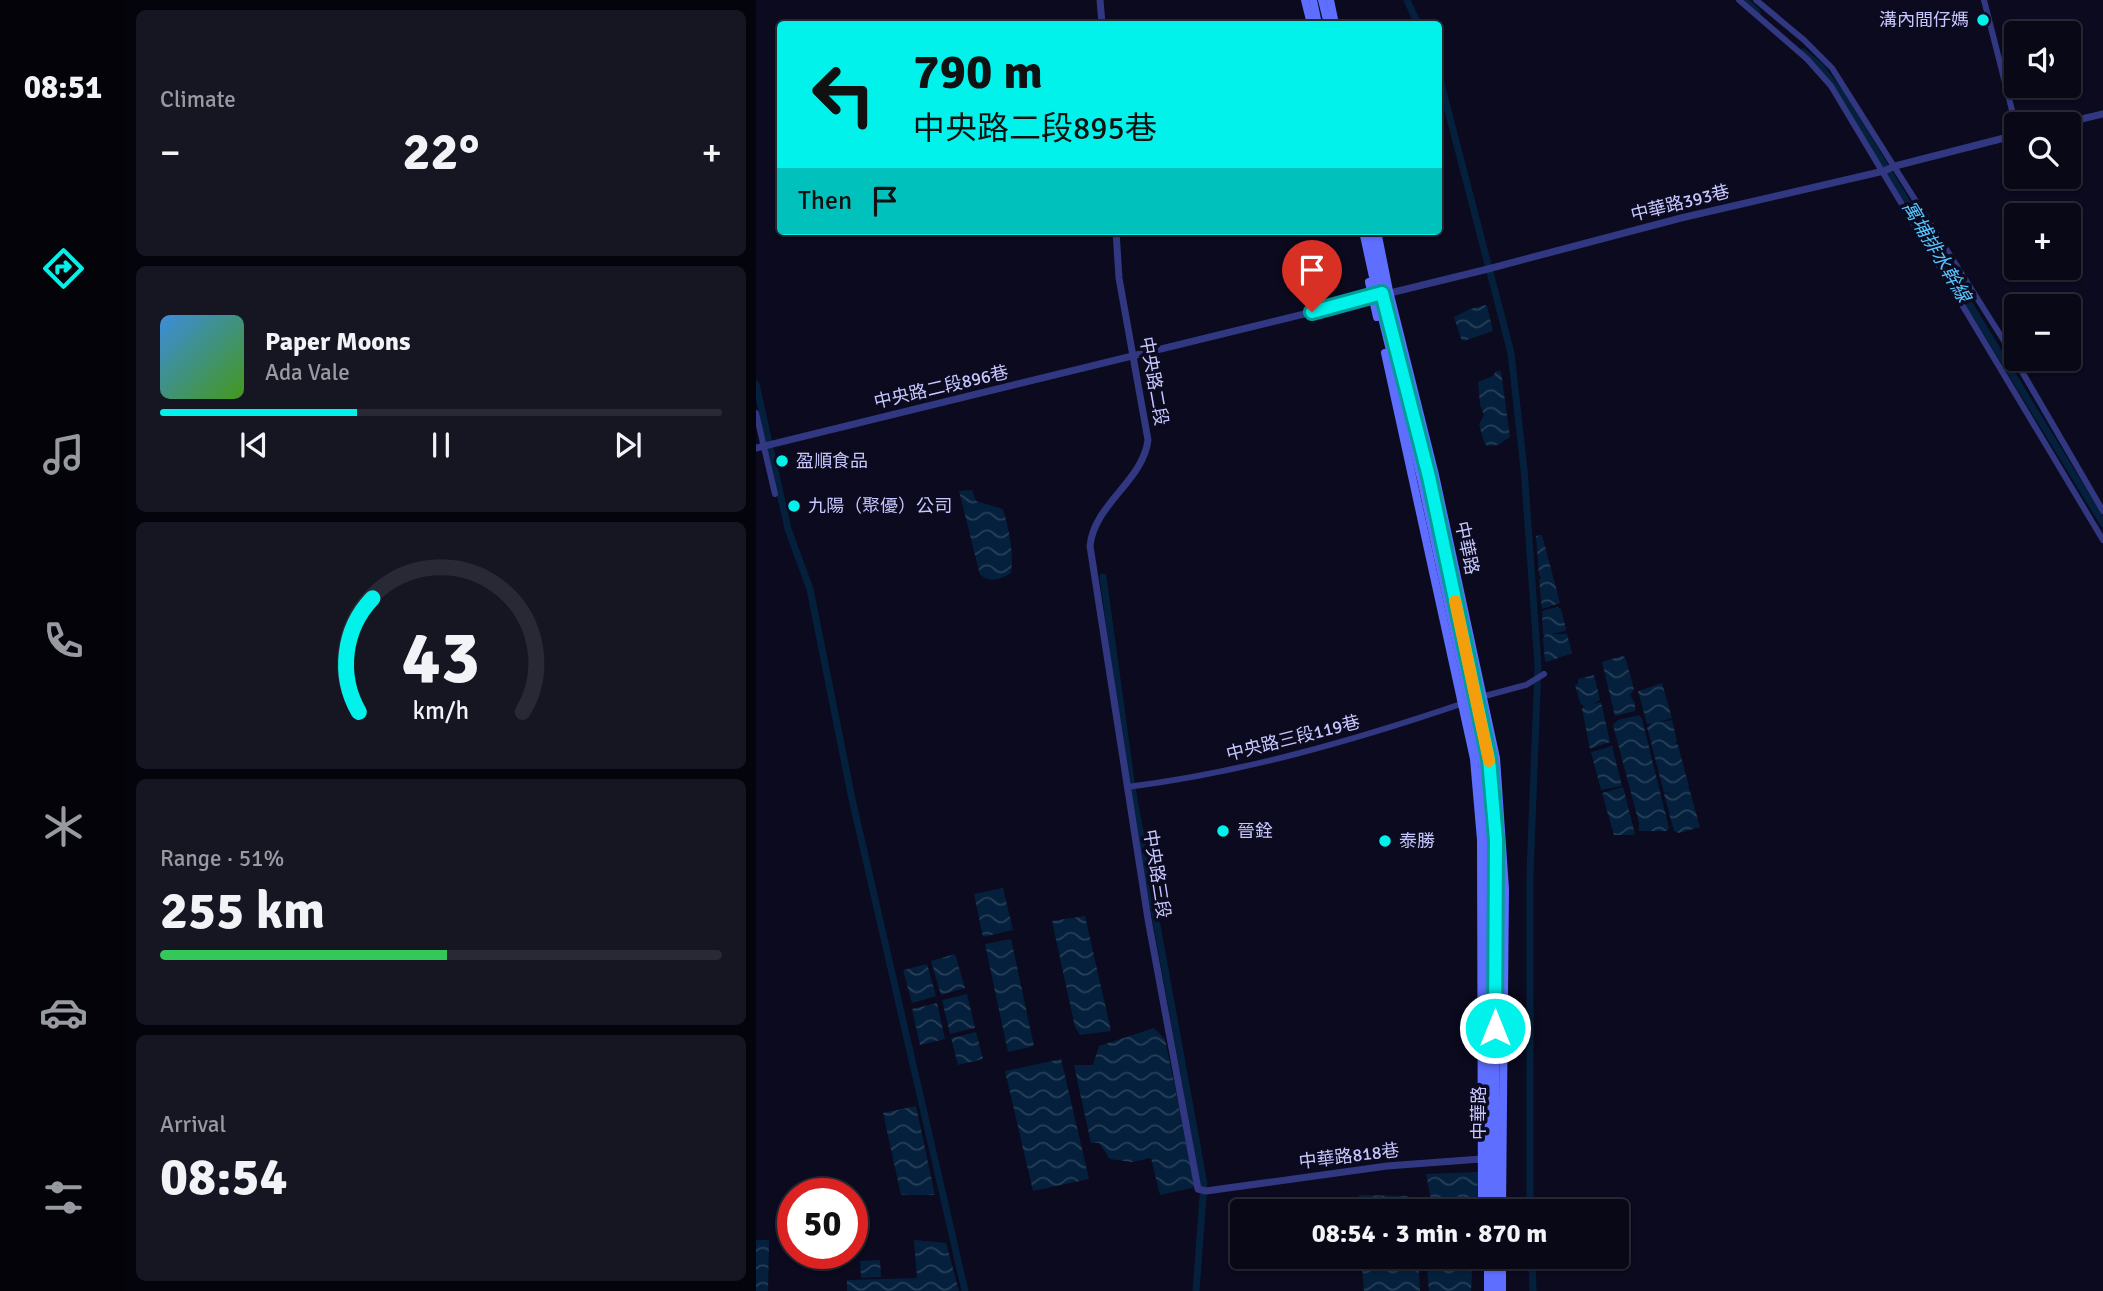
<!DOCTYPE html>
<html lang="en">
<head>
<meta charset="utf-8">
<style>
	:root { --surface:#080816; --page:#161623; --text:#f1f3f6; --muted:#989aa1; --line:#292935; --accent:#00f2eb }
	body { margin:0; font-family:Signika,"Noto Sans TC",sans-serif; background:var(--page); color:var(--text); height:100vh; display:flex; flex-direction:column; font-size:26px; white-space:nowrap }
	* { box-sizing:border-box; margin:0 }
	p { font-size:23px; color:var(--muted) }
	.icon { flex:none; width:38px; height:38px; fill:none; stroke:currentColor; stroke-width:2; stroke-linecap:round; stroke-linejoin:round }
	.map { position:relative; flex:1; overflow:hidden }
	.panel { display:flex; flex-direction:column; gap:10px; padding:10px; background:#04040c; width:630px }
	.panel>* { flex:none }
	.banner { position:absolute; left:21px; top:21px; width:665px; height:214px; border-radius:7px; box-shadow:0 2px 5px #0004,0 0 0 2px var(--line); background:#00f2eb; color:#111; overflow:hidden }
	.tools { position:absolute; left:1248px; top:21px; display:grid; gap:14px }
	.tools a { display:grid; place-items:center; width:77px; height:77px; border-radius:7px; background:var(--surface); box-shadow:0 2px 5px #0004,0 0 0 2px var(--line); font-size:35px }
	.speed { position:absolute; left:21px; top:1178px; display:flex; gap:14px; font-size:35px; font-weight:700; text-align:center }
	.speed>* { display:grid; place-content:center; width:91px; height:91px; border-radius:50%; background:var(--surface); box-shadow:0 2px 5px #0004,0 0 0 2px var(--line); line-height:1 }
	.speed .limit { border:10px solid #d22; background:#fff; color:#111 }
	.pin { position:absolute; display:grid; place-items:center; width:60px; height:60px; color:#fff; margin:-72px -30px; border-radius:50% 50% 50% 0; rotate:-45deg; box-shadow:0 0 7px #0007 }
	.pin .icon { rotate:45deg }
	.me { position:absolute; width:77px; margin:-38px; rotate:0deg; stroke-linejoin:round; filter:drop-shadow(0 0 5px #0008) }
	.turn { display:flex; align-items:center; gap:24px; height:147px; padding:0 21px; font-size:32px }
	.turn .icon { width:91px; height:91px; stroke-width:2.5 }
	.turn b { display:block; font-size:49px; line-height:60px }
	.then { display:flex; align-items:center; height:66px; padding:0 21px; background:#0003; gap:14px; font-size:26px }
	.big { font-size:52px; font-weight:700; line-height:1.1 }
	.panel .tile { flex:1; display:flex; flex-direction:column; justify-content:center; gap:10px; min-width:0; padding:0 24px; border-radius:10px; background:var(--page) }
	.panel .dial { align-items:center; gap:0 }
	.dial svg { height:182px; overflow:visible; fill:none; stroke:var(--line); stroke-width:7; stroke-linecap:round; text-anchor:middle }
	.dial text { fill:var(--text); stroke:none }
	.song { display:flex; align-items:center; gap:21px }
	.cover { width:84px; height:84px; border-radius:10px; background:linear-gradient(135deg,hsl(210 70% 55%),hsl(100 70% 35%)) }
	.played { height:7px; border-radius:4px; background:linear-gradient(90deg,var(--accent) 35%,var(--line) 35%) }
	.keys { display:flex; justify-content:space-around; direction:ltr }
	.heat { display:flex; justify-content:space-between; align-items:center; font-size:38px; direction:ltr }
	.charge { height:10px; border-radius:5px; background:linear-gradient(90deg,#34c759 51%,var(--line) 0) }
	.trip { position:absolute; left:474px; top:1199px; width:399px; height:70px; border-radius:7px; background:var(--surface); box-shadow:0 2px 5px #0004,0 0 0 2px var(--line); font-weight:700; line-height:70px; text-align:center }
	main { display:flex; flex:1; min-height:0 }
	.tab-bar { display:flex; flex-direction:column; width:126px; justify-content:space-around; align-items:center; background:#030309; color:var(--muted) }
	.tab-bar .icon { width:49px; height:49px }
	.tab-bar .current { color:var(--accent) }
	.tab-bar b { font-size:32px; color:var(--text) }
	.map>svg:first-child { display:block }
</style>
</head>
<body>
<main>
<nav class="tab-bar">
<b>08:51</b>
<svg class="icon current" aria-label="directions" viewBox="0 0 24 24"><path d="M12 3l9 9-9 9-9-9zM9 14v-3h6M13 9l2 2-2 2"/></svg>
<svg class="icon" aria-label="music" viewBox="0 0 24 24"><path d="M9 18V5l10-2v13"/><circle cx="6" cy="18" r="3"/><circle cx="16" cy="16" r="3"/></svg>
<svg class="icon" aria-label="phone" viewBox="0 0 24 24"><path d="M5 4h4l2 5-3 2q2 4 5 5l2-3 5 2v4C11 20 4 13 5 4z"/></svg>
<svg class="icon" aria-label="climate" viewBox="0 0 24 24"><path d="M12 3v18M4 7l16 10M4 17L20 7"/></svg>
<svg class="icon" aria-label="car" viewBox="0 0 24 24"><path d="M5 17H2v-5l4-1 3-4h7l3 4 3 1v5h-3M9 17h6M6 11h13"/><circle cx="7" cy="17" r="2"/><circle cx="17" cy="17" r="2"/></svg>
<svg class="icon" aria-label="filters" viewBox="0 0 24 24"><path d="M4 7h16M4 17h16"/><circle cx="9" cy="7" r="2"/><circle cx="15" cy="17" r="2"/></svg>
</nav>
<section class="panel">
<div class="tile"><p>Climate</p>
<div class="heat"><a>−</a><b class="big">22°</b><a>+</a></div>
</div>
<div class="tile">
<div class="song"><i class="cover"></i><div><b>Paper Moons</b><p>Ada Vale</p></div></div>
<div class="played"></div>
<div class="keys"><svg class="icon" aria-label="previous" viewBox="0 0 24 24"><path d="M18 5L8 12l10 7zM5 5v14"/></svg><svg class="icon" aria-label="pause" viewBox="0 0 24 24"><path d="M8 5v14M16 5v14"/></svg><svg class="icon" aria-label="next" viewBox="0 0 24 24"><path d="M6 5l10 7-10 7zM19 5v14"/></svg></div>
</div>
<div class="tile dial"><svg viewBox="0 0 100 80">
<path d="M14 69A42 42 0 1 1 86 69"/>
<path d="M14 69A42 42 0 0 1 20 19" stroke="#00f2eb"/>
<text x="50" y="56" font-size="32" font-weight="700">43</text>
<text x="50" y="72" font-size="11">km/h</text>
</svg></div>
<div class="tile"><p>Range · 51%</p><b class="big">255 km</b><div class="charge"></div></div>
<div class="tile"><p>Arrival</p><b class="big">08:54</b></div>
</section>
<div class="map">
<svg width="1347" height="1291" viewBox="0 0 1347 1291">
	<defs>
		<pattern id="water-waves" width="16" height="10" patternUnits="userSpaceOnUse" patternTransform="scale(1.75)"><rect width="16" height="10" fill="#05203c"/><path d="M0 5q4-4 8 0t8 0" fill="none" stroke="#283f59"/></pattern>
	</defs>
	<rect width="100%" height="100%" fill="#0b0a1e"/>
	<g fill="url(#water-waves)">
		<polygon points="729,305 731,306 737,331 708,341 705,339 698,317 714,309"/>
		<polygon points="740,371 745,371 754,437 742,445 731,446 728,442 723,424 728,415 724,405 722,382 737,376"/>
		<path d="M216,490l4,11 27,8c6,21 11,42 8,64 -13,7 -18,10 -31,2l-21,-84z"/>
		<polygon points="786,535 804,603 786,609 783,581 785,577 783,575 780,536"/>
		<polygon points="801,607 805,609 810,629 809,631 795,634 811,634 816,653 791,662 789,661 787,638 789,635 787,634 786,611"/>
		<polygon points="866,656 869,657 878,689 874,695 879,703 879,711 859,716 846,662"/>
		<polygon points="838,675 844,700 837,704 845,702 854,742 834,749 826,709 828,706 824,703 819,685 822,684 822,679"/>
		<polygon points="906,683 916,718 899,723 916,720 921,741 919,743 922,745 933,787 931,788 933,788 944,827 923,833 918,831 908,794 916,792 908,793 891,727 895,724 891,724 882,691"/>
		<polygon points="883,715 886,719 913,828 911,831 883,831 883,823 857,725 862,720"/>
		<polygon points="856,746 866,786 845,790 835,752"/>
		<polygon points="867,787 879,834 876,835 858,835 846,793"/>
		<polygon points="247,888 257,930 227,937 218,894"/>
		<polygon points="329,916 355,1031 324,1035 319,1027 296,921"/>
		<polygon points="255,939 278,1046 252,1052 229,944"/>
		<polygon points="199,954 209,988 185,995 175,961"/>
		<polygon points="171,964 180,996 156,1003 147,970"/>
		<polygon points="211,994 219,1028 194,1034 186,1000"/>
		<polygon points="181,1003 189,1039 164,1045 156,1009"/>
		<polygon points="398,1028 409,1039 440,1187 404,1195 395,1158 376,1162 354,1159 343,1143 335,1143 318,1065 337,1065 343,1046"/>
		<polygon points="220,1032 227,1059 202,1065 195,1038"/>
		<polygon points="305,1059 333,1179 277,1191 249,1071"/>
		<polygon points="160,1106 179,1195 145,1195 127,1113"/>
		<polygon points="722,1172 721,1201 676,1205 670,1174"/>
		<polygon points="603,1195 652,1196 655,1211 605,1211"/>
		<polygon points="0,1240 13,1240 12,1291 0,1291"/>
		<polygon points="158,1240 190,1243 203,1291 91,1291 91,1280 161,1278"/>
		<polygon points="605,1257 662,1257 664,1291 608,1291"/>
		<polygon points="670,1257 717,1257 715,1291 673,1291"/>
		<polygon points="124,1260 125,1277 105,1278 104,1261"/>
	</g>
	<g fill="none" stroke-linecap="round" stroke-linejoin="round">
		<g stroke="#05203c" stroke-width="7">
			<polyline points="651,0 662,24"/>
			<polyline points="989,0 1001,12"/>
			<polyline points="1047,52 1065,67 1085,94 1347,523"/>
			<polyline points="682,72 755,353 768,469 782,666 774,874 774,1211"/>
			<polyline points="0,384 32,529 54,589 96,799 209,1291"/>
			<polyline points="347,577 376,788 448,1184 440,1291"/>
			<polyline points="776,1256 777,1291"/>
		</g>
		<g stroke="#313881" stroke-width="6">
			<polyline points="983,0 1051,59 1075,86 1347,540"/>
			<polyline points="1000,0 1048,40 1076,68 1250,344 1347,511"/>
			<polyline points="1228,0 1260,126"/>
			<polyline points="0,413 19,494"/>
			<polyline points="725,697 770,685 788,674"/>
			<path d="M371,787c114,-14 228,-47 337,-84"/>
			<polyline points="809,1256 826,1260 850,1257"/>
		</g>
		<g stroke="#313881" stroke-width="7">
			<polyline points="344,0 346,24"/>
			<polyline points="1304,124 1347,114"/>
			<path d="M360,231l3,47 29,162c-5,41 -54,64 -58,106l58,373 50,270 8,2 181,-25 94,-7 5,2"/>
			<polyline points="0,448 732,269 925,218 1128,171 1139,166 1260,135"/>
		</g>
		<g stroke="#5e6eff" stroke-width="8">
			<polyline points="549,0 555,24"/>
			<polyline points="557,0 562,24"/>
			<polyline points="566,0 572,24"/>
			<polyline points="574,0 579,24"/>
			<polyline points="607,231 619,286"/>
			<polyline points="614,231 626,293 672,477 733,759 740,840 739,1211"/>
			<polyline points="621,231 633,291 679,475 740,758 749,889 746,1211"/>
			<polyline points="613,282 621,317"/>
			<polyline points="624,309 665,479 726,761 733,893 732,1211"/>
			<polyline points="629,353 718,759 725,840 726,1211"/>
			<polyline points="739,1256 739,1291"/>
			<polyline points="732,1291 732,1256"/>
			<polyline points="746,1291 746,1256"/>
		</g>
	</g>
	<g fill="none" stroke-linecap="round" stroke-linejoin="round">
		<g stroke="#009d99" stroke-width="18">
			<polyline id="route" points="556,312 626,293 673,477 733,759 740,840 739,1028"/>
		</g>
		<use href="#route" stroke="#00f2eb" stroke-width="12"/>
		<polyline stroke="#f59e0b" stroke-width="12" points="699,601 733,761"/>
	</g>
	<g fill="#00f2eb" stroke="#0b0a1e" stroke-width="2.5">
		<circle cx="1227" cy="20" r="7"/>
		<circle cx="26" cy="461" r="7"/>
		<circle cx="38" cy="506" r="7"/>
		<circle cx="467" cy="831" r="7"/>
		<circle cx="629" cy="841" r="7"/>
	</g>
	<g text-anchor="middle" stroke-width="7" stroke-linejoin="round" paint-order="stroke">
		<g font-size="18" fill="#c7c7ff" stroke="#0b0a1e" text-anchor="start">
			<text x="1213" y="26" text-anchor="end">溝內間仔媽</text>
			<text x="40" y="467">盈順食品</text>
			<text x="52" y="512">九陽（聚優）公司</text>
			<text x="481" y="837">晉銓</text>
			<text x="643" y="847">泰勝</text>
		</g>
		<g font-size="18" fill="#c7c7ff" stroke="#0b0a1e">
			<text transform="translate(924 203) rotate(-14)" y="6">中華路393巷</text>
			<text transform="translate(398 381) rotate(80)" y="6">中央路二段</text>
			<text transform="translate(185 387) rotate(-13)" y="6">中央路二段896巷</text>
			<text transform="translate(711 548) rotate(78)" y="6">中華路</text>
			<text transform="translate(537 738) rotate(-14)" y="6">中央路三段119巷</text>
			<text transform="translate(401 874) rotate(81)" y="6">中央路三段</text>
			<text transform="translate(723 1113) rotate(-90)" y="6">中華路</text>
			<text transform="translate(593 1156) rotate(-7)" y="6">中華路818巷</text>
		</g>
		<g font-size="19" font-style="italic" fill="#55c6ff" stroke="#0b0a1e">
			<text transform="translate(1181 251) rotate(59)" y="7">寓埔排水幹線</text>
		</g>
	</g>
</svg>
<div class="tools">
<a><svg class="icon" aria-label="sound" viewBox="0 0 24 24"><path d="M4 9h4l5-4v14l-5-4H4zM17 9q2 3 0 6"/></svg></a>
<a><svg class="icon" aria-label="search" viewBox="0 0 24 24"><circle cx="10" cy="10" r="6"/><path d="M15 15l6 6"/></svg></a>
<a>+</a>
<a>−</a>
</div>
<div class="speed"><div class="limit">50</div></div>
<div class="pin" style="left:556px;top:312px;background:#d93025"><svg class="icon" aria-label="arrive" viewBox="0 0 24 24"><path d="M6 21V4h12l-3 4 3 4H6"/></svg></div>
<svg class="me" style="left:739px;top:1028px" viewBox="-20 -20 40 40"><circle r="17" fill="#00f2eb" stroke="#fff" stroke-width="3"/><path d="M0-11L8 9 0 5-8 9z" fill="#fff"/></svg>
<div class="trip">08:54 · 3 min · 870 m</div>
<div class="banner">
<div class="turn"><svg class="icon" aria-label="left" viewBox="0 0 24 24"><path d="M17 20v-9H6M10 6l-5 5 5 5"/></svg><div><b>790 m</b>中央路二段895巷</div></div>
<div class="then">Then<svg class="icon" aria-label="arrive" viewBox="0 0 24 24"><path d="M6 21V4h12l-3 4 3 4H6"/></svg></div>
</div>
</div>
</main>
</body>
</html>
